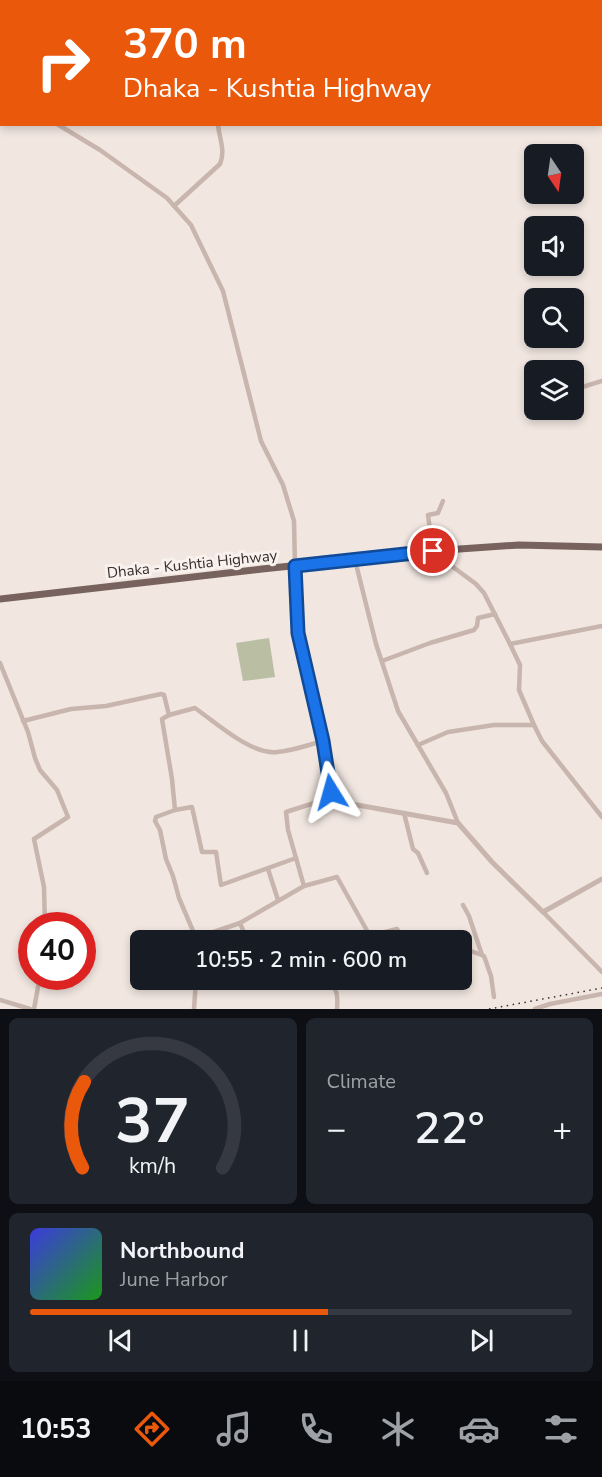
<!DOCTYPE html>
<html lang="en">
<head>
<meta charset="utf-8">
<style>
	:root { --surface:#171b24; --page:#20242c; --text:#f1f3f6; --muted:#9ea1a6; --line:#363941; --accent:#ea580c }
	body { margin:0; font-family:"Nunito Sans",sans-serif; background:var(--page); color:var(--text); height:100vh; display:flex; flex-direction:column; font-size:22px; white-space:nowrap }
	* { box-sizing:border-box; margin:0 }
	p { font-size:20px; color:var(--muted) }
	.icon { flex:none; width:33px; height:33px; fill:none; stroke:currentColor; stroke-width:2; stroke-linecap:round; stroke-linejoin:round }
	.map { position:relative; height:1009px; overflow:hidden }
	.side { display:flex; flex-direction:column; gap:9px; padding:9px; background:#0d0f14; flex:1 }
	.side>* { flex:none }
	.hud { position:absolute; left:0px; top:0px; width:603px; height:126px; box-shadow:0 3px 9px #0003; background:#ea580c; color:#fff; overflow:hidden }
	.needle { width:39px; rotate:167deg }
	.tools { position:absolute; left:524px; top:144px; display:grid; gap:12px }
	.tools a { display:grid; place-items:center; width:60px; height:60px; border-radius:9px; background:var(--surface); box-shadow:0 3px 9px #0003; font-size:30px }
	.speed { position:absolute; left:18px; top:912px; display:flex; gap:12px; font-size:30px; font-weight:700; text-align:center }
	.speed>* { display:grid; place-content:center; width:78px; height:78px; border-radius:50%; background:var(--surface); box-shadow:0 3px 9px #0003; line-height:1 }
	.speed .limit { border:9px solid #d22; background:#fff; color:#111 }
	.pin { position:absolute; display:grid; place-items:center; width:51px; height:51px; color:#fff; margin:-26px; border:3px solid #fff; border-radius:50%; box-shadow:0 2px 6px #0007 }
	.me { position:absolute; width:66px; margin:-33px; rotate:352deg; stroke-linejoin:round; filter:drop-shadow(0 0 4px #0008) }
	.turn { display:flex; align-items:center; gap:21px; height:126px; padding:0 24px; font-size:27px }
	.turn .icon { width:78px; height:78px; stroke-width:2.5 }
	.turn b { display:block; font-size:42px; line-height:51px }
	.big { font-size:45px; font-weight:600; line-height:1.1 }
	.side .card { flex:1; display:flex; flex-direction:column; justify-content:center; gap:9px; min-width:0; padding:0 21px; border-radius:9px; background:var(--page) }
	.side .dial { align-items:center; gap:0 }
	.dial svg { height:156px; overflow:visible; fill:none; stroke:var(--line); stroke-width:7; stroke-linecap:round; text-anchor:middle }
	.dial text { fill:var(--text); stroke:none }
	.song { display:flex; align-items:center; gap:18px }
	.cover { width:72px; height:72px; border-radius:9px; background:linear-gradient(135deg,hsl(240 70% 55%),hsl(120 70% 35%)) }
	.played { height:6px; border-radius:3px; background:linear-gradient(90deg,var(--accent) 55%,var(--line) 55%) }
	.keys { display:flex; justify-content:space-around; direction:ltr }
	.heat { display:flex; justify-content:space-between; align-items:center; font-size:33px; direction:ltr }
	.side .tiles { flex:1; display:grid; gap:9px; grid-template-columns:1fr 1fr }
	.card:last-child { grid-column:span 2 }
	.trip { position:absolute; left:130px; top:930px; width:342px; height:60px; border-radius:9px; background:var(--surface); box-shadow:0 3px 9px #0003; font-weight:600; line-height:60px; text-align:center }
	.dock { display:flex; height:96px; justify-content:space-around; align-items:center; background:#090b0e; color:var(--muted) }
	.dock .icon { width:42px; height:42px }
	.dock .current { color:var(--accent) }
	.dock b { font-size:27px; color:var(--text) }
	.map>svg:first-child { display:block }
</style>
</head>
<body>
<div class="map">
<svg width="602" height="1009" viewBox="0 0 602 1009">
	<rect width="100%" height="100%" fill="#f1e6e0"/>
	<polygon fill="#babea2" points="269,638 275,677 243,681 236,643"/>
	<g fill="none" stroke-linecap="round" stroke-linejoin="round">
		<g stroke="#c8b5ad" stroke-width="4.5">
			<polyline points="238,2 238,0"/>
			<polyline points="0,88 2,89"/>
			<polyline points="57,124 100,150 167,198 191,225 223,291 261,441 283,485 294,521 295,566"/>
			<path d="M174,206l46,-42c6,-14 -1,-25 -2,-40"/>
			<polyline points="573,390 602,381"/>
			<polyline points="445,550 453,567 476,584 484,593 510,644 602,626"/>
			<polyline points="433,551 428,515 438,513 443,501"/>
			<polyline points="355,560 376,644 398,711 446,793 458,823"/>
			<polyline points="510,644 520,665 519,690 534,725 542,741 602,817"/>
			<polyline points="382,661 430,643 474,630 477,626 478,618 495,614"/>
			<polyline points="0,663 28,732 35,758 40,770 57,790 68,817 34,839 44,887 45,926"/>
			<polyline points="169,715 162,719 172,779 175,810 156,817 155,821 160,830 166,859 173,876 179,898 196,938"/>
			<path d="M23,721l48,-12 35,-3 55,-12 3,1 5,20 26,-7c20,14 56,47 82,44 15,-1 31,-7 46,-11"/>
			<polyline points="418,745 448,732 494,725 534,725"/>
			<polyline points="175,810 192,807 202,852 216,852 221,885 296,858"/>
			<polyline points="404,813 413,849 418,853 427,873"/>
			<polyline points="268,869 278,900"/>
			<polyline points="304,886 288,830 286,812 333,797"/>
			<polyline points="463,905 469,916 482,955"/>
			<polyline points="543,912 602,972"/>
			<polyline points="240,923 245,935 249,940"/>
			<polyline points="196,938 240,923 304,886 337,877 370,936 397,929 405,940"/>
			<polyline points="462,952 471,951 484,956 491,976 494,997"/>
			<path d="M326,980c12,8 12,16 11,29"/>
			<polyline points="0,1000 30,1009"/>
			<polyline points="34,1009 40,976"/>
			<polyline points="194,1009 196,980"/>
			<polyline points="535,1009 550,1004 602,994"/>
		</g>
		<polyline stroke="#c8b5ad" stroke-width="5" points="295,566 298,633 323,741 331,792 337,800 346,803 458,823 492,862 543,912 602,879"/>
		<polyline stroke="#77625e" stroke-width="7" points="0,599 262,569 445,550 519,545 602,547"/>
		<polyline stroke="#372d2b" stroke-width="1.5" stroke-dasharray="1.5 4.5" stroke-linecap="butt" points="489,1009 602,988"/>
	</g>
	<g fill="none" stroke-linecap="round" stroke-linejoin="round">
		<g stroke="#114b97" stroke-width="15">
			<polyline id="route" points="331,792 323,741 298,633 295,566 433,551"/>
		</g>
		<use href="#route" stroke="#1a73e8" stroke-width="10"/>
	</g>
	<g text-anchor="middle" stroke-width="6" stroke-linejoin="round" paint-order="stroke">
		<g font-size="15" fill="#372d2b" stroke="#f8f1ed">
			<text transform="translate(192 564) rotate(-6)" y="5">Dhaka - Kushtia Highway</text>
		</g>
	</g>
</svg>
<div class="tools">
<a><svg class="needle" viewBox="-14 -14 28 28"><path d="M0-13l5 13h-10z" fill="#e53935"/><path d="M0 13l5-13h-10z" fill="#9ea1a6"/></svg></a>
<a><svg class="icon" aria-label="sound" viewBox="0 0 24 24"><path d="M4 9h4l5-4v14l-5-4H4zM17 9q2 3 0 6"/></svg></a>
<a><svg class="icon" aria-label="search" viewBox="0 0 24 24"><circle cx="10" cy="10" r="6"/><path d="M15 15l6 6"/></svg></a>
<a><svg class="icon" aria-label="layers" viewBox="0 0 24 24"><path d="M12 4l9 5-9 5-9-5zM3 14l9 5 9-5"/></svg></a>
</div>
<div class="speed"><div class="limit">40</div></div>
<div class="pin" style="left:433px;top:551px;background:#d93025"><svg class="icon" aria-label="arrive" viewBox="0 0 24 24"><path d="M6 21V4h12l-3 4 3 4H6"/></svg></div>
<svg class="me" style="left:331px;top:792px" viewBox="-20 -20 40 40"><path d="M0-17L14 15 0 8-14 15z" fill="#1a73e8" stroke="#fff" stroke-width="4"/></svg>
<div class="trip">10:55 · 2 min · 600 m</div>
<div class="hud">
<div class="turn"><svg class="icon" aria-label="right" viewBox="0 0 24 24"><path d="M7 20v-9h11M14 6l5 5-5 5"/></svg><div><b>370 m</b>Dhaka - Kushtia Highway</div></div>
</div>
</div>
<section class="side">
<div class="tiles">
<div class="card dial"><svg viewBox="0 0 100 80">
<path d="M14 69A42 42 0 1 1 86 69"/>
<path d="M14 69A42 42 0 0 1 15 25" stroke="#ea580c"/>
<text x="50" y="56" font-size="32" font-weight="700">37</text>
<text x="50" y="72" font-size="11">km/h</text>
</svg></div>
<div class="card"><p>Climate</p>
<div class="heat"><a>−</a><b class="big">22°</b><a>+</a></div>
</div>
<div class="card">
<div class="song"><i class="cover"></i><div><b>Northbound</b><p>June Harbor</p></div></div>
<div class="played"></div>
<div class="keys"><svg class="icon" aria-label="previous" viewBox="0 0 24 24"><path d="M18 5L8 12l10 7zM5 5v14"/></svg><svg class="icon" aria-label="pause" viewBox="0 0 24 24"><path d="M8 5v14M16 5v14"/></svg><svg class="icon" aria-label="next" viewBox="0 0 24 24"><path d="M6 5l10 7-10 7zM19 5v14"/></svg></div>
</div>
</div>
</section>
<nav class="dock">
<b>10:53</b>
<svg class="icon current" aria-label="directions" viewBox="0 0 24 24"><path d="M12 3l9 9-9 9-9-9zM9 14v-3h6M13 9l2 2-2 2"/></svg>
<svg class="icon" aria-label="music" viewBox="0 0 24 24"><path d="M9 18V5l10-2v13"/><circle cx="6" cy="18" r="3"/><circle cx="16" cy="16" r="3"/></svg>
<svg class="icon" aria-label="phone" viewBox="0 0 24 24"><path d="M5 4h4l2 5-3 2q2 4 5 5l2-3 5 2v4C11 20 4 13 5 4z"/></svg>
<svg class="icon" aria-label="climate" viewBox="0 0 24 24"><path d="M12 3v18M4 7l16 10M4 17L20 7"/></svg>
<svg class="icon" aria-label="car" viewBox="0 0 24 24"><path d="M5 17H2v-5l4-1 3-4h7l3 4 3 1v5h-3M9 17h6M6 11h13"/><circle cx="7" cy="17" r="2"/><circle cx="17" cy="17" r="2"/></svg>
<svg class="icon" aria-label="filters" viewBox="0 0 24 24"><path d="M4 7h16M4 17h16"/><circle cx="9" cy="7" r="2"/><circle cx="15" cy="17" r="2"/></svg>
</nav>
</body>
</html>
